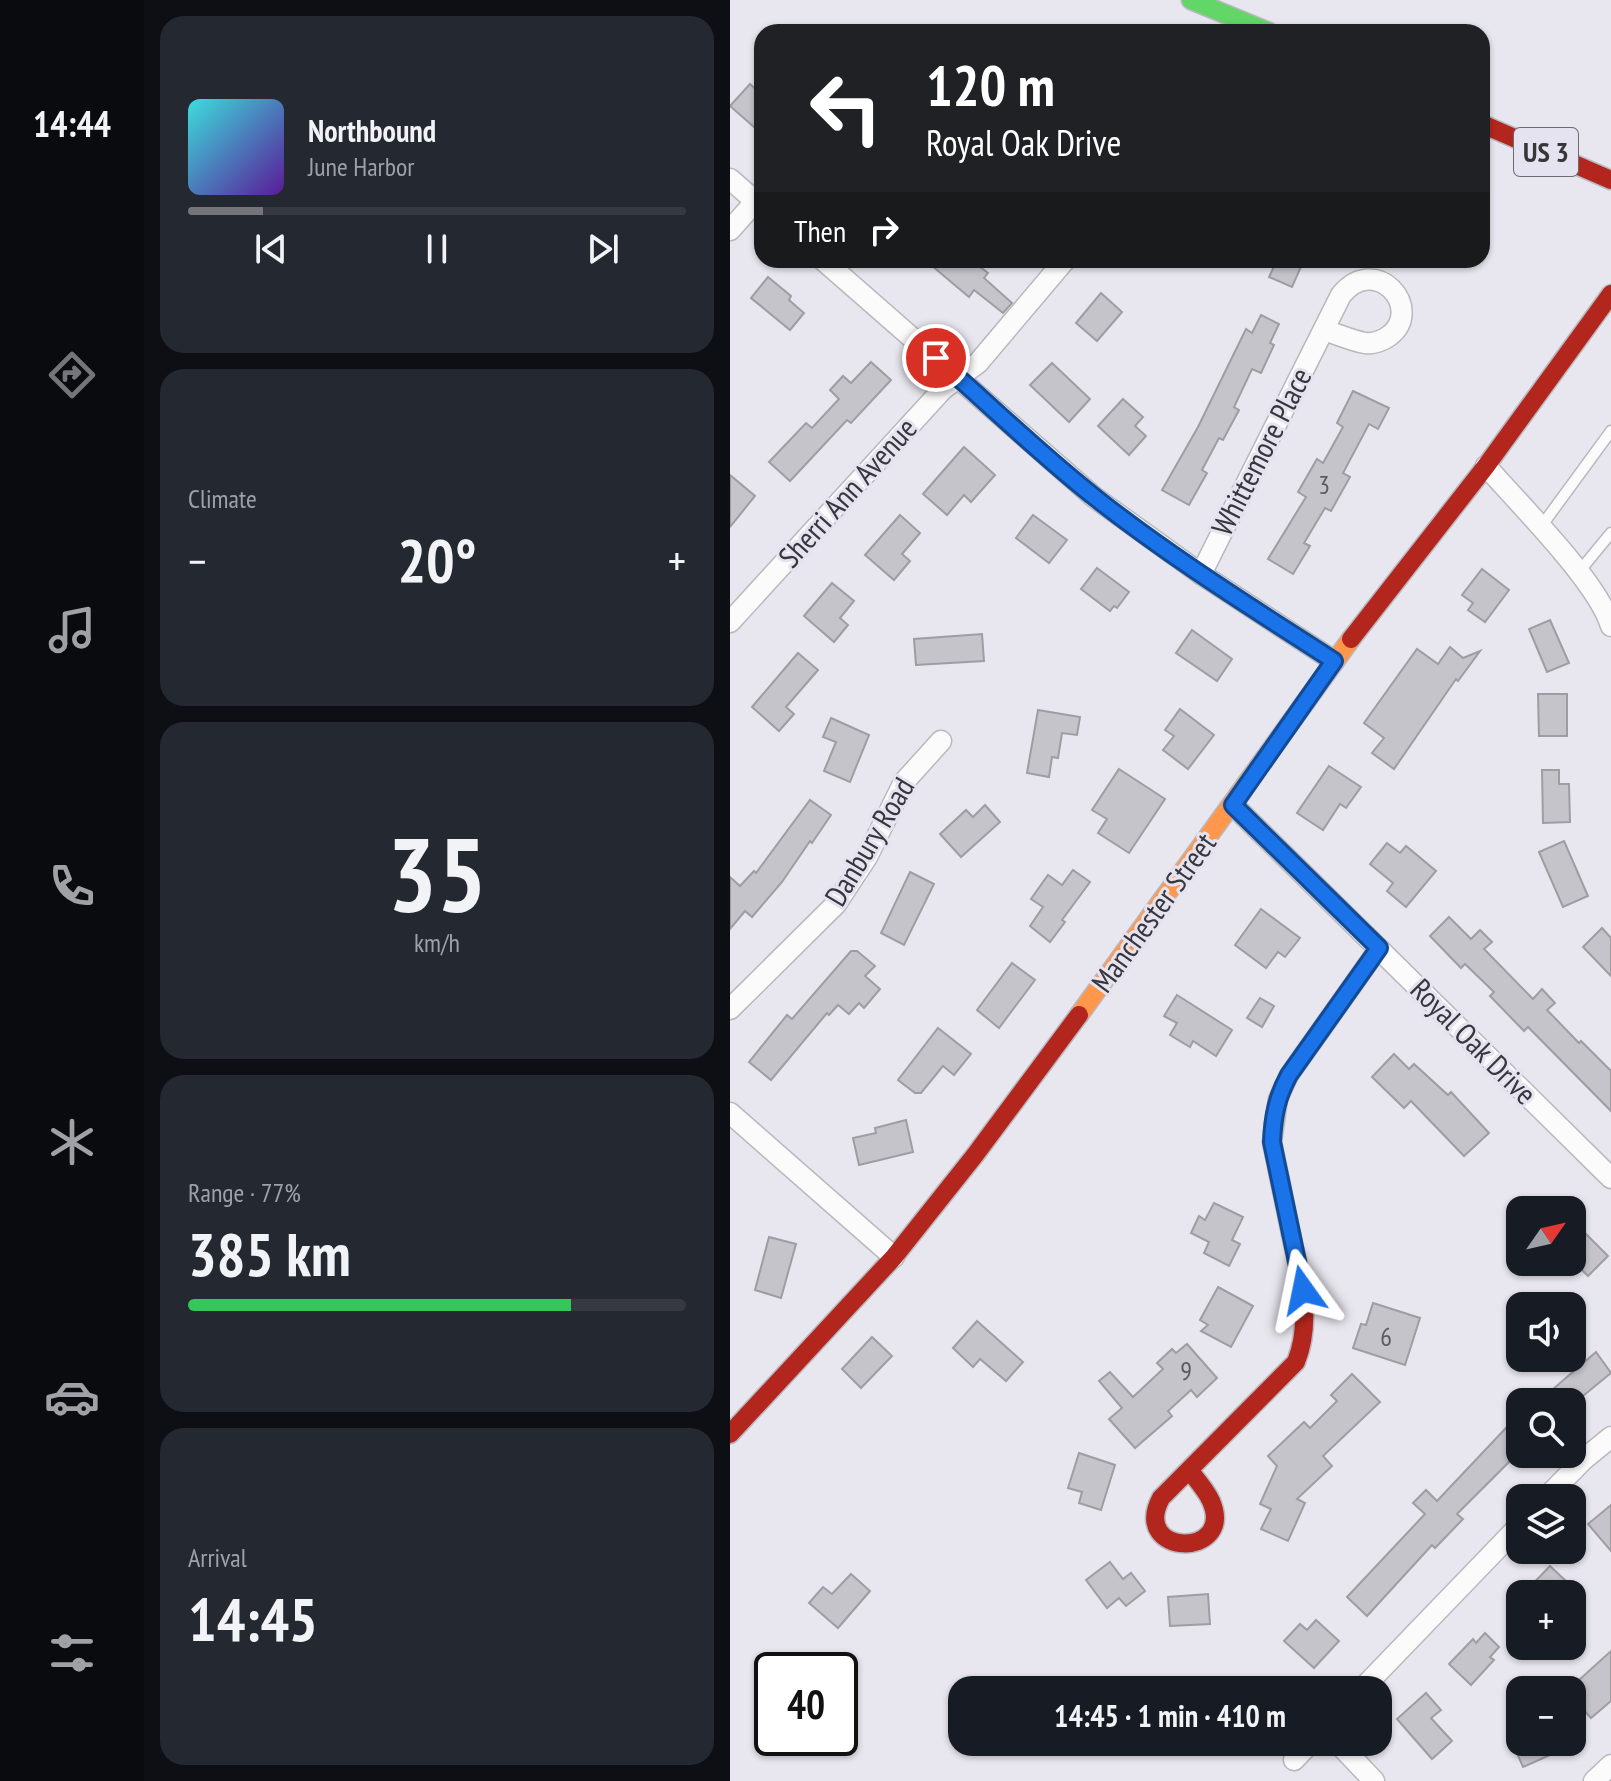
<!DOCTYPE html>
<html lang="en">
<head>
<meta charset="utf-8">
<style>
	:root { --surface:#171b24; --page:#242831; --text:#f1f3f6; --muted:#9ea1a6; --line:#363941; --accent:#75747a }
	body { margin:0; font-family:"PT Sans Narrow",sans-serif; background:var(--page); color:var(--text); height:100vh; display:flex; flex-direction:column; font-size:30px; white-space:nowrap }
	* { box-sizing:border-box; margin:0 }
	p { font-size:26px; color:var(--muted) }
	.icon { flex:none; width:44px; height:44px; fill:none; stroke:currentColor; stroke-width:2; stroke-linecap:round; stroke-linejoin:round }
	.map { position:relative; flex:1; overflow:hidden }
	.panel { display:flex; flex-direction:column; gap:16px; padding:16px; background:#0d0f14; width:586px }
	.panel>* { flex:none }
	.top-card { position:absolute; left:24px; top:24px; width:736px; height:244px; border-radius:24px; box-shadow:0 2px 6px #0004; background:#202124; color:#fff; overflow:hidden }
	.needle { width:52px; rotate:56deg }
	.tools { position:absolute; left:776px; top:1196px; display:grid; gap:16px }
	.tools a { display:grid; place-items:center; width:80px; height:80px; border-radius:16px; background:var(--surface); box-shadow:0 2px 6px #0004; font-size:40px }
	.speed { position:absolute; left:24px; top:1652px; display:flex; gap:16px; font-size:40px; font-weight:700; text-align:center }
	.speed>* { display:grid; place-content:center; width:104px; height:104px; border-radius:50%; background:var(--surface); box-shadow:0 2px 6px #0004; line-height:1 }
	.speed .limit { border:4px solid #111; border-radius:12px; background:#fff; color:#111 }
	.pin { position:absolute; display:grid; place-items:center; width:68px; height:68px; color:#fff; margin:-34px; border:4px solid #fff; border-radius:50%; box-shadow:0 2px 8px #0007 }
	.me { position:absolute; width:88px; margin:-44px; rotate:348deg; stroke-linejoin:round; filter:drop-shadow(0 0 6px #0008) }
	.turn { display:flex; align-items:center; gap:28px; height:168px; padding:0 40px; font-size:36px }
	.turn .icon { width:104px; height:104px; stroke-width:2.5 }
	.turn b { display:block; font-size:56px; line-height:68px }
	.then { display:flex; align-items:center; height:76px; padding:0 40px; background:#0003; gap:16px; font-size:30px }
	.big { font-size:60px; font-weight:700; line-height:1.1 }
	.panel .widget { flex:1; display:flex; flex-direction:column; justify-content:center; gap:12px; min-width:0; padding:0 28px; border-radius:24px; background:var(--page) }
	.panel .dial { align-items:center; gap:0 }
	.dial b { font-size:104px; line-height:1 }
	.song { display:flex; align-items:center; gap:24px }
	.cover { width:96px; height:96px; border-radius:12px; background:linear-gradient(135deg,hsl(180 70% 55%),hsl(270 70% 35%)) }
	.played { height:8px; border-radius:4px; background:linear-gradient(90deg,var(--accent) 15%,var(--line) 15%) }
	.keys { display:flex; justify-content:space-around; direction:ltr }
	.heat { display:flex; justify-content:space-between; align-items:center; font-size:44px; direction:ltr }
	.charge { height:12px; border-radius:6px; background:linear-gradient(90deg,#34c759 77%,var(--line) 0) }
	.trip { position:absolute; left:218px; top:1676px; width:444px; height:80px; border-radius:24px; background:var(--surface); box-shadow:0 2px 6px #0004; font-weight:700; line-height:80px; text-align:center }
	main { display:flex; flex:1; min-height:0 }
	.dock { display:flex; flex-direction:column; width:144px; justify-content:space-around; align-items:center; background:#090b0e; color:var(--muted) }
	.dock .icon { width:56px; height:56px }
	.dock .on { color:var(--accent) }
	.dock b { font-size:36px; color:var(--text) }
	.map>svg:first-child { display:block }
</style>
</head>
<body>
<main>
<nav class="dock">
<b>14:44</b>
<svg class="icon on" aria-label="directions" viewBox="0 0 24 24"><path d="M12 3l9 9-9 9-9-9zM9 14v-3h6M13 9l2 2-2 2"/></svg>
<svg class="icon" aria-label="music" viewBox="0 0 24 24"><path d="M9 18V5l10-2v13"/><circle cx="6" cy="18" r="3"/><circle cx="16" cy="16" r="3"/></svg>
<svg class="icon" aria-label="phone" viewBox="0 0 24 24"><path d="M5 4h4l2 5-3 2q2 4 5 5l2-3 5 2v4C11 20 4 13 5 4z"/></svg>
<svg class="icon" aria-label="climate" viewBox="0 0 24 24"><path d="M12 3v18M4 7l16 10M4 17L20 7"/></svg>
<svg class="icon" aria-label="car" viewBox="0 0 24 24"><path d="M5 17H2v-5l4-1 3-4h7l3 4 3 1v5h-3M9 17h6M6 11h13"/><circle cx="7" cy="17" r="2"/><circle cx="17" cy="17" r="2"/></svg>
<svg class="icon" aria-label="filters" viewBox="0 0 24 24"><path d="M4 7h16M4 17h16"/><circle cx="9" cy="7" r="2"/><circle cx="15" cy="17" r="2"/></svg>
</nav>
<section class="panel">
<div class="widget">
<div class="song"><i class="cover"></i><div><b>Northbound</b><p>June Harbor</p></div></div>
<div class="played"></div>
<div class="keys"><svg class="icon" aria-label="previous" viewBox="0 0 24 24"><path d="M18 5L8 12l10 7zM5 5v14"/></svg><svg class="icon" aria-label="pause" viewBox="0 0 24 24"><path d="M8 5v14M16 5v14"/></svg><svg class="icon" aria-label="next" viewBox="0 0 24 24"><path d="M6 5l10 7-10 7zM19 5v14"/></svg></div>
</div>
<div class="widget"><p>Climate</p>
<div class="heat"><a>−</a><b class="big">20°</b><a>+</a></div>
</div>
<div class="widget dial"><b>35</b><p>km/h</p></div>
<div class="widget"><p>Range · 77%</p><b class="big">385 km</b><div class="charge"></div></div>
<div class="widget"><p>Arrival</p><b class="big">14:45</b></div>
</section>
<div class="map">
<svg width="881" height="1781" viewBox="0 0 881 1781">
	<rect width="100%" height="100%" fill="#e8e6ee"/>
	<g fill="#c6c4cb" stroke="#9e9da2" stroke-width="2">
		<polygon points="20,84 32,95 32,134 0,106"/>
		<polygon points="195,260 241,260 258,273 254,278 282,303 273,313 244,290 239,297"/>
		<polygon points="547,260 574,260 562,287 539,277"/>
		<polygon points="38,277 61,296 59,300 74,313 60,330 21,298"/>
		<polygon points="371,293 392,312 367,341 346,323"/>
		<polygon points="531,315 549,324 540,343 544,345 531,373 522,369 504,407 509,410 493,440 489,438 472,470 477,473 459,505 432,490 468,427 516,329 522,333"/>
		<polygon points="141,362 161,380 121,423 117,420 60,481 39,462 76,423 82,428 109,399 100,390 113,376 121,383"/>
		<polygon points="322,363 360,399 339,422 300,385"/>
		<polygon points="623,391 659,408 648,429 639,424 613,473 620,477 601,511 595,508 574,543 580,546 563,574 538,559 576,497 568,492 587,459 593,463 613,427 607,423"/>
		<polygon points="393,399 413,417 405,426 416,436 399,455 368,426"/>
		<polygon points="234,447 265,475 241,502 234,495 217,515 193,494"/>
		<polygon points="0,475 25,496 0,527"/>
		<polygon points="170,515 190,533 172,554 180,561 164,580 135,555"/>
		<polygon points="303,515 337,540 319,563 286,538"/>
		<polygon points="367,568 399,592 387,608 384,606 380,611 351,589"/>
		<polygon points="752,569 779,590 755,622 738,610 743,603 732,595"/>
		<polygon points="102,583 124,601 110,618 118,625 104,642 74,616"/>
		<polygon points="820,620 839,663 817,672 799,629"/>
		<polygon points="462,630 502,659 487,681 446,653"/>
		<polygon points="252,634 254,661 186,665 184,639"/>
		<polygon points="720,647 733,658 750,651 728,681 726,679 664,769 642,753 654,738 634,723 687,649 708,664"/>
		<polygon points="68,653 88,670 56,707 64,714 49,731 22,707"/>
		<polygon points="808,694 837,694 837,736 809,736"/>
		<polygon points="450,709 484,735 458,769 433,750 444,736 435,730"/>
		<polygon points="308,710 350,717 347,735 332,733 328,758 322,757 319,777 297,773"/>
		<polygon points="101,718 139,735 120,782 94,771 106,742 93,737"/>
		<polygon points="599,766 631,787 616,808 610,804 593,830 567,813"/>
		<polygon points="389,769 435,799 399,853 368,833 377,819 362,810"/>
		<polygon points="812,770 829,770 829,784 839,784 840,822 813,823"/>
		<polygon points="80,800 101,815 82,843 80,841 52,882 22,917 15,911 0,929 0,877 10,886 24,871 26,873"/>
		<polygon points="255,805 270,822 231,857 210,834 236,810 243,817"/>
		<polygon points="834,841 858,896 833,907 809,852"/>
		<polygon points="657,843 670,853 676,846 706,871 676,907 657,891 663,883 640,864"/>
		<polygon points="343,870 360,882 332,920 335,922 320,942 300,926 313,907 301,899 318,875 332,885"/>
		<polygon points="180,872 204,884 174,945 151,933"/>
		<polygon points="531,909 570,938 555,957 548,952 536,968 505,945"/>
		<polygon points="719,917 741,939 750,930 762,942 754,949 803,999 812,989 825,1003 817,1010 849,1043 851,1041 881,1071 881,1111 798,1027 794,1031 760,996 764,992 735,964 731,968 700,936"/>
		<polygon points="872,928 881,938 881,976 853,947"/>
		<polygon points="121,951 127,951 145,966 135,976 150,989 134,1008 129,1003 119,1014 108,1005 99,1015 97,1013 41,1080 19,1062 57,1015 62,1019"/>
		<polygon points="282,963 305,980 269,1028 247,1010"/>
		<polygon points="447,995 502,1030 486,1056 463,1041 460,1047 440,1035 447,1023 434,1016"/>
		<polygon points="530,998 544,1006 532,1027 517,1018"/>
		<polygon points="208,1028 241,1054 224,1075 213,1066 191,1093 185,1093 168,1080"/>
		<polygon points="664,1054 679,1069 684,1064 718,1095 721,1092 759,1133 734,1156 681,1101 674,1108 642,1077"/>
		<polygon points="176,1120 183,1152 129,1165 123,1138 146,1133 145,1128"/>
		<polygon points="484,1203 513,1217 502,1240 510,1244 499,1266 474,1253 479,1242 461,1233 469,1216 475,1220"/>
		<polygon points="842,1220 878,1256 858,1276 842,1260"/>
		<polygon points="39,1237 66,1244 51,1298 25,1290"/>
		<polygon points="488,1287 523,1306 501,1347 471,1331 478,1325 470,1320"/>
		<polygon points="643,1303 690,1318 675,1365 623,1348 631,1324 636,1325"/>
		<polygon points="247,1321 293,1362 276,1381 250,1359 243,1367 223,1348"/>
		<polygon points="142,1337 162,1356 131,1388 112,1369"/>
		<polygon points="457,1344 487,1378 467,1397 461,1390 438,1411 442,1416 405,1448 379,1419 392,1408 369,1381 380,1372 403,1397 433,1369 427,1363 442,1349 446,1353"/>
		<polygon points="866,1352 881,1373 842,1405 842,1402 834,1402 823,1389"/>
		<polygon points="622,1374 650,1402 593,1456 602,1466 567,1499 575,1503 558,1541 531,1529 541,1509 530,1504 547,1466 538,1456 574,1422 580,1428 607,1401 601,1395"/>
		<polygon points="790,1413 790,1451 727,1514 733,1519 705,1548 702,1545 637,1616 617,1597 695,1514 683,1503 696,1490 707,1501"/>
		<polygon points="349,1453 385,1465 371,1510 349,1503 352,1492 338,1488"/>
		<polygon points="881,1505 881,1551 858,1524"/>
		<polygon points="380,1562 393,1579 401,1573 415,1591 396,1606 389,1598 377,1608 356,1580"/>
		<polygon points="820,1566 837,1582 826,1594 793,1594"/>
		<polygon points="121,1574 140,1591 108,1628 79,1603 93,1587 102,1594"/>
		<polygon points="478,1594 480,1624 440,1626 438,1597"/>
		<polygon points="586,1620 609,1641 584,1668 554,1641 570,1624 577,1630"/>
		<polygon points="755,1633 769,1647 760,1657 764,1660 741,1685 719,1664 743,1639 746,1643"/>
		<polygon points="881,1651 881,1701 861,1718 842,1697 842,1690 838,1690"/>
		<polygon points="696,1693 711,1710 701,1718 722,1741 702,1759 667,1719"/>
		<polygon points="782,1742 849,1742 793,1767"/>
	</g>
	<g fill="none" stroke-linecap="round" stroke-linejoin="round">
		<g stroke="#b9b8be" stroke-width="13">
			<g id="lane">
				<polyline points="810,528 881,431"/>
				<polyline points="848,573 881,533"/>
			</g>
		</g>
		<g stroke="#b9b8be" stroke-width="23">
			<g id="street">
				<polyline points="0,179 32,207"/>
				<polyline points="0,230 25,202"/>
				<polyline points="93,260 364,497 471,574 604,661"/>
				<path d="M756,466c33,38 112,116 125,160"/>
				<path d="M471,574l140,-279c35,-43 84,14 48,41 -7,5 -15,8 -24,7 -13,-2 -28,-9 -41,-13"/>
				<polyline points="0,622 213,389 248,363 335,260"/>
				<polyline points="503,805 881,1178"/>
				<polyline points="0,1009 106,904 137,857 174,782 211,741"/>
				<polyline points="0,1113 164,1257"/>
				<polyline points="816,1498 853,1460 881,1437"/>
				<polyline points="631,1690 790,1525"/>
				<polyline points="607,1742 644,1781"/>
				<polyline points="564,1760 581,1742"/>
				<polyline points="864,1781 881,1765"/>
			</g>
		</g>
		<g stroke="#b9b8be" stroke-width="21">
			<g id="fast">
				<polyline points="461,0 539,32"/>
				<polyline points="561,1234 542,1142 548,1099 559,1075 649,948"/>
			</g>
		</g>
		<g stroke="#b9b8be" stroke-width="21">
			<polyline id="slow" points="349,1015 621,639"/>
		</g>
		<g stroke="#b9b8be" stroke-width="21">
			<g id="jam">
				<polyline points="752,124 881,180"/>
				<polyline points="621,639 756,466 881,294"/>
				<polyline points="0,1434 164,1257 245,1155 349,1015"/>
				<path d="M459,1470c8,10 17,20 22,31 25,58 -81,56 -50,-3l135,-136c17,-43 4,-85 -5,-128"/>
			</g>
		</g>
		<use href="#lane" stroke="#fcfbfc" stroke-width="10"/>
		<use href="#street" stroke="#fcfbfc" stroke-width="20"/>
		<use href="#fast" stroke="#63d668" stroke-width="18"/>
		<use href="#slow" stroke="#ff974d" stroke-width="18"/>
		<use href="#jam" stroke="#b3261e" stroke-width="18"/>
	</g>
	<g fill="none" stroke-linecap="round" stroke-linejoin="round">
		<g stroke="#114b97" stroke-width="20">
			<path id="route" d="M206,358c54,47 105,97 161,141 75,59 157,110 237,162l-101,144 146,143 -90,127c-12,22 -16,41 -17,67l31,148"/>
		</g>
		<use href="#route" stroke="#1a73e8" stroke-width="14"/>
	</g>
	<g text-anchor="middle" stroke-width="6" stroke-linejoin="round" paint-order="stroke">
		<g font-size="26" fill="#5b5a5f">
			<text x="594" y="494">3</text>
			<text x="656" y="1346">6</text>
			<text x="456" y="1380">9</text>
		</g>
		<rect fill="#e6e3f1" stroke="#6c6a72" stroke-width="2" x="784" y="128" width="64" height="48" rx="6"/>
		<g font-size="28" font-weight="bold" fill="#37363b">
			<text x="816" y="162">US 3</text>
		</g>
		<g font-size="30" fill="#37363b" stroke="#e6e3f1">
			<text transform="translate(532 452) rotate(-63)" y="10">Whittemore Place</text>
			<text transform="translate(118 493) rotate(-48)" y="10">Sherri Ann Avenue</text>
			<text transform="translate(140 842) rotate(-59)" y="10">Danbury Road</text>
			<text transform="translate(424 913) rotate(-54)" y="10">Manchester Street</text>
			<text transform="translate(743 1042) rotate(45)" y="10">Royal Oak Drive</text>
		</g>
	</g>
</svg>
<div class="tools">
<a><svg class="needle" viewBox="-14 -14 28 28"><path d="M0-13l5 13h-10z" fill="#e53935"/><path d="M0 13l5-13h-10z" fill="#9ea1a6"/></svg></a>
<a><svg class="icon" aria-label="sound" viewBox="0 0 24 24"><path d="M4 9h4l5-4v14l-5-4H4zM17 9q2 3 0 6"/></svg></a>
<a><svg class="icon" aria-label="search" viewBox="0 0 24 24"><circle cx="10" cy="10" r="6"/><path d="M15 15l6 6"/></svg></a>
<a><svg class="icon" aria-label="layers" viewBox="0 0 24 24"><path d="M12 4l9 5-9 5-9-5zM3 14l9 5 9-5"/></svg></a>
<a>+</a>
<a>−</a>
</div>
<div class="speed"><div class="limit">40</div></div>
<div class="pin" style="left:206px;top:358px;background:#d93025"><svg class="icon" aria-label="arrive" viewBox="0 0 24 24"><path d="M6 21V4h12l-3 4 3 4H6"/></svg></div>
<svg class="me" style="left:573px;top:1290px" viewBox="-20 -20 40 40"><path d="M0-17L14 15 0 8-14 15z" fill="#1a73e8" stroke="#fff" stroke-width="4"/></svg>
<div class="trip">14:45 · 1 min · 410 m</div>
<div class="top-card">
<div class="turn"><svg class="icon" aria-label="left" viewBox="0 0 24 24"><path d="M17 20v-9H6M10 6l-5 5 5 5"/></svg><div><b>120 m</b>Royal Oak Drive</div></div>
<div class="then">Then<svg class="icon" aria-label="right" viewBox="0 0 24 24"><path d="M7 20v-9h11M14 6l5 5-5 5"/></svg></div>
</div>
</div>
</main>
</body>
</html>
